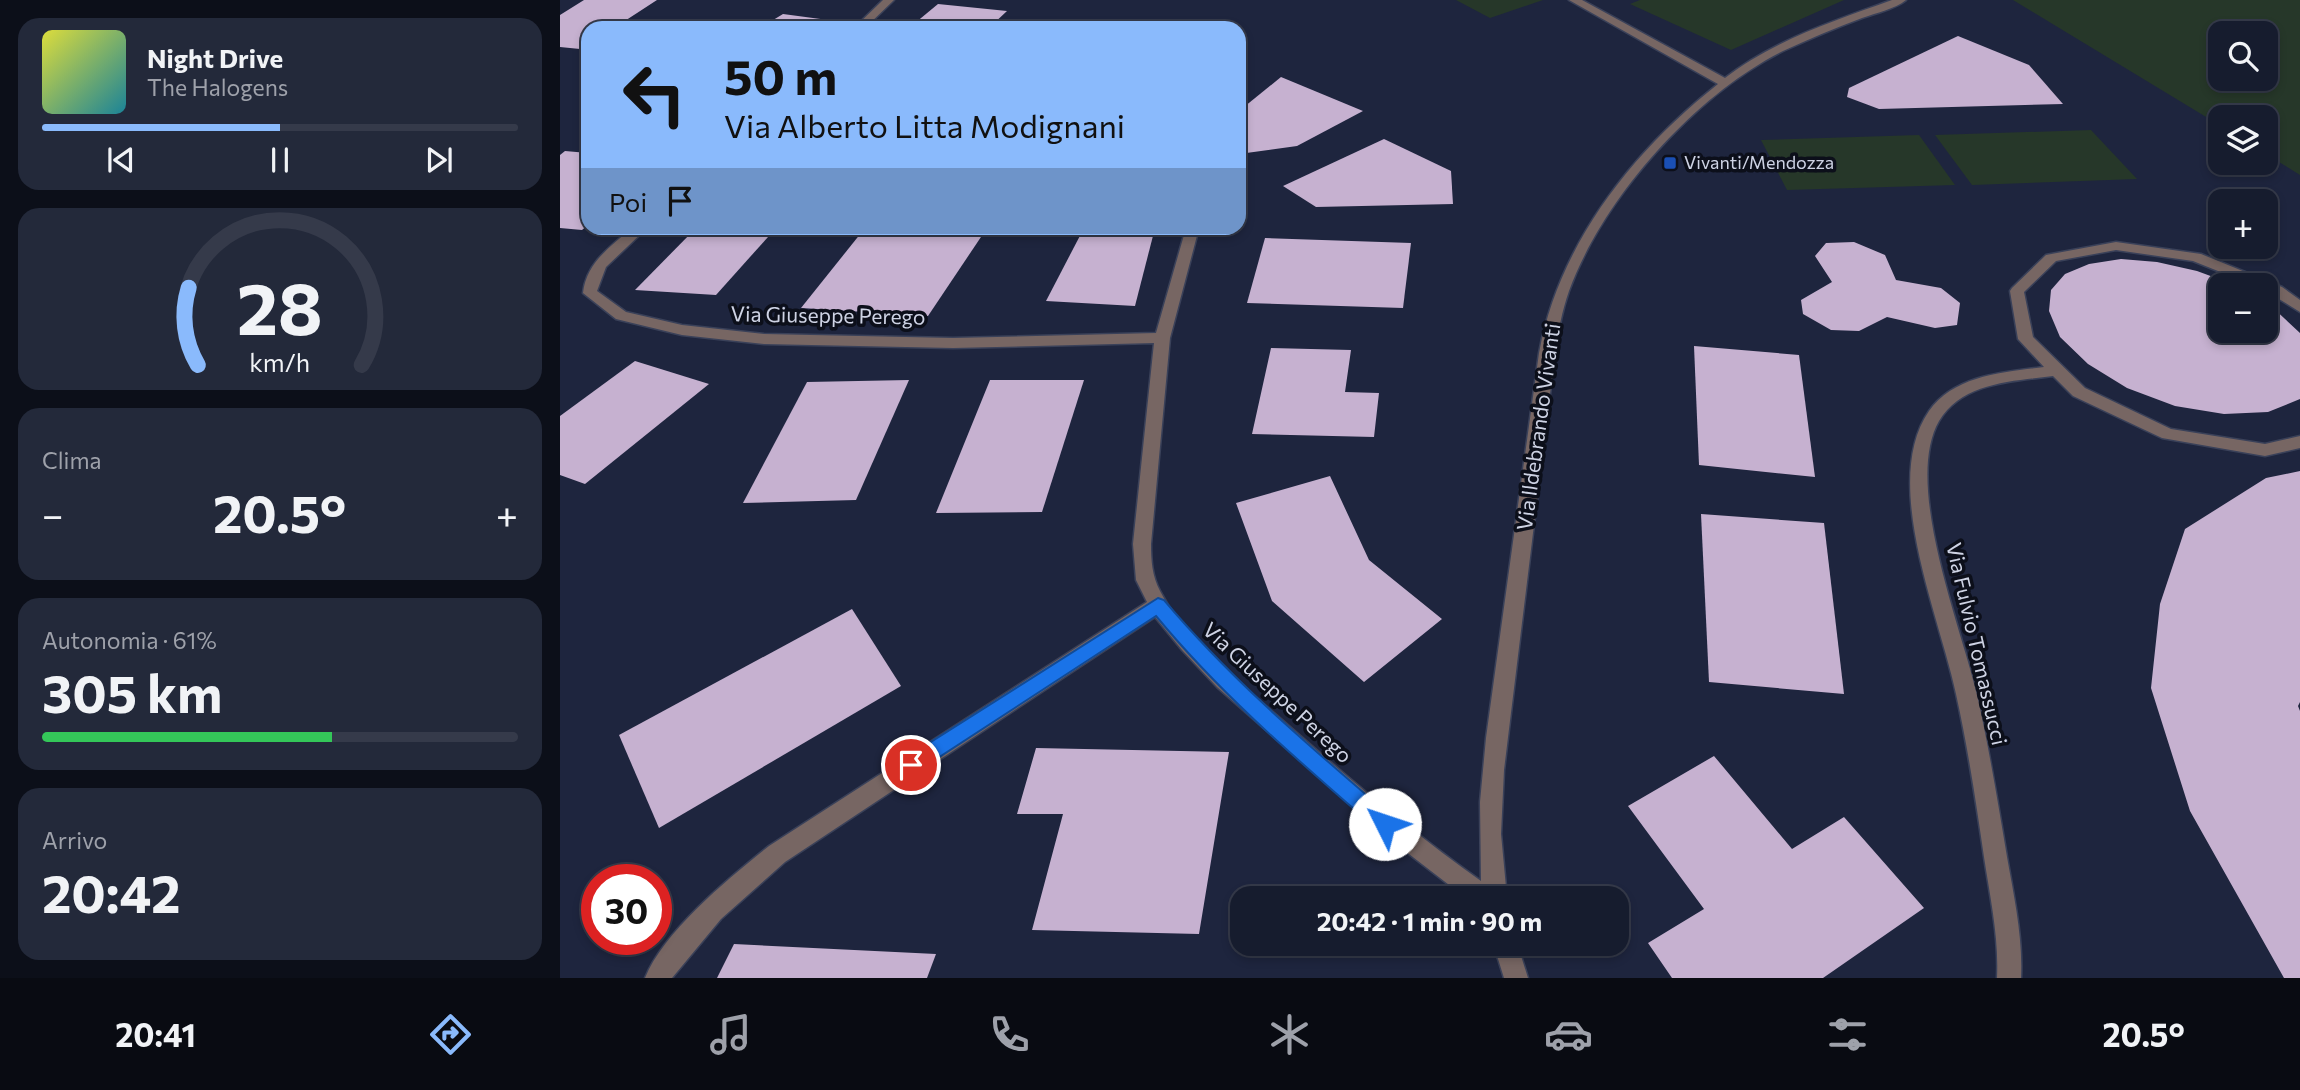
<!DOCTYPE html>
<html lang="it">
<head>
<meta charset="utf-8">
<style>
	:root { --surface:#161c2e; --page:#23293a; --text:#f1f3f6; --muted:#9ea1aa; --line:#353a4a; --accent:#8abafc }
	body { margin:0; font-family:Commissioner,sans-serif; background:var(--page); color:var(--text); height:100vh; display:flex; flex-direction:column; font-size:26px; white-space:nowrap }
	* { box-sizing:border-box; margin:0 }
	p { font-size:23px; color:var(--muted) }
	.icon { flex:none; width:38px; height:38px; fill:none; stroke:currentColor; stroke-width:2; stroke-linecap:round; stroke-linejoin:round }
	.map { position:relative; flex:1; overflow:hidden }
	.drawer { display:flex; flex-direction:column; gap:18px; padding:18px; background:#0c0f19; width:560px }
	.drawer>* { flex:none }
	.guide { position:absolute; left:21px; top:21px; width:665px; height:214px; border-radius:21px; box-shadow:0 4px 10px #0003,0 0 0 2px var(--line); background:#8abafc; color:#111; overflow:hidden }
	.tools { position:absolute; left:1648px; top:21px; display:grid; gap:14px }
	.tools a { display:grid; place-items:center; width:70px; height:70px; border-radius:14px; background:var(--surface); box-shadow:0 4px 10px #0003,0 0 0 2px var(--line); font-size:35px }
	.speed { position:absolute; left:21px; top:864px; display:flex; gap:14px; font-size:35px; font-weight:700; text-align:center }
	.speed>* { display:grid; place-content:center; width:91px; height:91px; border-radius:50%; background:var(--surface); box-shadow:0 4px 10px #0003,0 0 0 2px var(--line); line-height:1 }
	.speed .limit { border:10px solid #d22; background:#fff; color:#111 }
	.pin { position:absolute; display:grid; place-items:center; width:60px; height:60px; color:#fff; margin:-30px; border:4px solid #fff; border-radius:50%; box-shadow:0 2px 7px #0007 }
	.me { position:absolute; width:77px; margin:-38px; rotate:311deg; stroke-linejoin:round; filter:drop-shadow(0 0 5px #0008) }
	.turn { display:flex; align-items:center; gap:24px; height:147px; padding:0 28px; font-size:32px }
	.turn .icon { width:91px; height:91px; stroke-width:2.5 }
	.turn b { display:block; font-size:49px; line-height:60px }
	.then { display:flex; align-items:center; height:66px; padding:0 28px; background:#0003; gap:14px; font-size:26px }
	.big { font-size:52px; font-weight:700; line-height:1.1 }
	.drawer .widget { flex:1; display:flex; flex-direction:column; justify-content:center; gap:10px; min-width:0; padding:0 24px; border-radius:21px; background:var(--page) }
	.drawer .dial { align-items:center; gap:0 }
	.dial svg { height:182px; overflow:visible; fill:none; stroke:var(--line); stroke-width:7; stroke-linecap:round; text-anchor:middle }
	.dial text { fill:var(--text); stroke:none }
	.song { display:flex; align-items:center; gap:21px }
	.cover { width:84px; height:84px; border-radius:10px; background:linear-gradient(135deg,hsl(60 70% 55%),hsl(190 70% 35%)) }
	.played { height:7px; border-radius:4px; background:linear-gradient(90deg,var(--accent) 50%,var(--line) 50%) }
	.keys { display:flex; justify-content:space-around; direction:ltr }
	.heat { display:flex; justify-content:space-between; align-items:center; font-size:38px; direction:ltr }
	.charge { height:10px; border-radius:5px; background:linear-gradient(90deg,#34c759 61%,var(--line) 0) }
	.trip { position:absolute; left:670px; top:886px; width:399px; height:70px; border-radius:21px; background:var(--surface); box-shadow:0 4px 10px #0003,0 0 0 2px var(--line); font-weight:700; line-height:70px; text-align:center }
	.dock { display:flex; height:112px; justify-content:space-around; align-items:center; background:#090b12; color:var(--muted) }
	.dock .icon { width:49px; height:49px }
	.dock .on { color:var(--accent) }
	.dock b { font-size:32px; color:var(--text) }
	main { display:flex; flex:1; min-height:0 }
	.map>svg:first-child { display:block }
</style>
</head>
<body>
<main>
<section class="drawer">
<div class="widget">
<div class="song"><i class="cover"></i><div><b>Night Drive</b><p>The Halogens</p></div></div>
<div class="played"></div>
<div class="keys"><svg class="icon" aria-label="previous" viewBox="0 0 24 24"><path d="M18 5L8 12l10 7zM5 5v14"/></svg><svg class="icon" aria-label="pause" viewBox="0 0 24 24"><path d="M8 5v14M16 5v14"/></svg><svg class="icon" aria-label="next" viewBox="0 0 24 24"><path d="M6 5l10 7-10 7zM19 5v14"/></svg></div>
</div>
<div class="widget dial"><svg viewBox="0 0 100 80">
<path d="M14 69A42 42 0 1 1 86 69"/>
<path d="M14 69A42 42 0 0 1 10 35" stroke="#8abafc"/>
<text x="50" y="56" font-size="32" font-weight="700">28</text>
<text x="50" y="72" font-size="11">km/h</text>
</svg></div>
<div class="widget"><p>Clima</p>
<div class="heat"><a>−</a><b class="big">20.5°</b><a>+</a></div>
</div>
<div class="widget"><p>Autonomia · 61%</p><b class="big">305 km</b><div class="charge"></div></div>
<div class="widget"><p>Arrivo</p><b class="big">20:42</b></div>
</section>
<div class="map">
<svg width="1740" height="978" viewBox="0 0 1740 978">
	<rect width="100%" height="100%" fill="#1e253e"/>
	<g fill="#263729" fill-rule="evenodd">
		<polygon points="896,0 983,0 930,18"/>
		<polygon points="1080,0 1284,0 1171,50 1070,4"/>
		<path d="M1453,0h287v175l-34,-21v-37h-45v9zM1661,33h45v46h-45z"/>
		<polygon points="1531,130 1577,179 1412,185 1375,135"/>
		<polygon points="1359,135 1395,185 1227,190 1201,140"/>
	</g>
	<g fill="#c6b1d0">
		<polygon points="24,0 97,0 54,28 28,28 28,45 20,49 0,47 0,15"/>
		<polygon points="378,4 447,11 429,28 349,28"/>
		<polygon points="223,14 268,20 255,28 200,28"/>
		<polygon points="1398,36 1469,65 1503,104 1319,109 1287,97 1289,88"/>
		<polygon points="721,77 803,111 737,146 679,154 679,111"/>
		<polygon points="824,139 891,171 893,204 756,207 723,186"/>
		<polygon points="5,151 28,153 28,225 22,230 0,228 0,155"/>
		<polygon points="136,228 216,228 156,295 75,290"/>
		<polygon points="305,228 370,228 425,231 368,316 241,308"/>
		<polygon points="524,228 595,228 575,306 486,301"/>
		<polygon points="705,238 851,243 843,308 687,303"/>
		<polygon points="1294,242 1325,255 1336,280 1381,288 1400,303 1397,325 1375,328 1327,317 1299,331 1271,330 1243,314 1241,300 1272,282 1255,256 1266,243"/>
		<polygon points="1561,259 1597,262 1637,271 1675,285 1661,285 1661,331 1706,331 1706,303 1710,305 1740,333 1740,399 1708,412 1664,414 1615,406 1567,388 1528,364 1500,337 1489,311 1491,290 1505,274 1529,264"/>
		<polygon points="1134,346 1239,355 1255,477 1139,465"/>
		<polygon points="711,348 791,350 785,392 819,393 814,437 692,434"/>
		<polygon points="75,361 149,384 25,484 0,475 0,416"/>
		<polygon points="349,380 296,500 183,503 247,382"/>
		<polygon points="430,380 524,380 482,512 376,513"/>
		<polygon points="1740,471 1740,702 1738,706 1740,711 1740,978 1724,978 1630,811 1591,688 1600,604 1625,529 1706,478"/>
		<polygon points="770,476 809,560 882,619 804,682 712,601 676,503"/>
		<polygon points="1141,514 1264,523 1284,694 1149,682"/>
		<polygon points="292,609 341,686 99,828 59,735"/>
		<polygon points="476,748 669,752 639,934 472,930 503,814 457,814"/>
		<polygon points="1154,756 1232,849 1284,817 1364,908 1263,978 1112,978 1088,943 1144,909 1068,806"/>
		<polygon points="174,944 376,954 367,978 157,978"/>
	</g>
	<g fill="none" stroke-linecap="round" stroke-linejoin="round">
		<g stroke="#3a4159" stroke-width="3">
			<g id="minor">
				<polygon points="323,0 334,0 305,28 294,28"/>
				<path d="M1009,0h13l143,78c49,-38 109,-57 167,-78h14c-11,9 -30,13 -44,18 -27,10 -53,21 -79,33 -88,44 -180,147 -214,240 -7,20 -11,41 -14,62l-51,417 -3,64 6,64h-41l-70,-54 -179,-157 -35,-37 -27,-33 -370,245 -64,57 -49,59h-27c19,-47 84,-100 124,-132l378,-244 -11,-22 -3,-36 21,-201 -201,5 -189,-4 -82,-9 -66,-16 -33,-26c3,-30 28,-47 49,-65h15l-41,39 -9,24 29,21 56,13 82,9 189,4 203,-5 30,-105h13l-29,110 -19,206c0,16 1,32 9,47 25,49 74,87 115,123 66,58 134,116 206,167l-1,-79 6,-64 53,-385c20,-109 93,-201 179,-269z"/>
				<path d="M1556,242l85,12 81,33 18,13v12l-34,-21v-6h-13l-60,-24 -77,-11 -60,11 -32,31 9,45 52,51 86,41 94,15 35,-8v12l-35,8 -103,-18 -89,-42 -20,-20c-39,5 -91,6 -114,45 -36,63 22,205 38,274 12,53 21,108 30,162 7,40 16,80 14,121h-24c2,-41 -7,-81 -13,-121 -8,-55 -16,-109 -28,-163 -16,-77 -76,-212 -27,-283 25,-36 76,-39 115,-44l-26,-28 -8,-48 2,-3 34,-33z"/>
				<polygon points="933,943 957,943 968,978 944,978"/>
			</g>
		</g>
		<use href="#minor" fill="#776663" fill-rule="evenodd"/>
	</g>
	<path fill="#1a73e8" stroke="#114b97" stroke-width="2" d="M598,598l6,2c70,83 147,147 228,217l3,7 -3,6 -7,3 -7,-3c-78,-68 -156,-134 -222,-214l-238,155 -7,3 -7,-3 -3,-6 3,-6z"/>
	<rect fill="#1a4fb4" stroke="#0c0f1a" stroke-width="2.5" x="1103" y="156" width="14" height="14" rx="3.5"/>
	<g text-anchor="middle" stroke-width="7" stroke-linejoin="round" paint-order="stroke">
		<g font-size="18" fill="#ced3e4" stroke="#0c0f1a" text-anchor="start">
			<text x="1124" y="169">Vivanti/Mendozza</text>
		</g>
		<g font-size="21" fill="#ced3e4" stroke="#0c0f1a">
			<text transform="translate(268 316) rotate(1)" y="7">Via Giuseppe Perego</text>
			<text transform="translate(979 427) rotate(-82)" y="7">Via Ildebrando Vivanti</text>
			<text transform="translate(1416 644) rotate(77)" y="7">Via Fulvio Tomassucci</text>
			<text transform="translate(717 693) rotate(43)" y="7">Via Giuseppe Perego</text>
		</g>
	</g>
</svg>
<div class="tools">
<a><svg class="icon" aria-label="search" viewBox="0 0 24 24"><circle cx="10" cy="10" r="6"/><path d="M15 15l6 6"/></svg></a>
<a><svg class="icon" aria-label="layers" viewBox="0 0 24 24"><path d="M12 4l9 5-9 5-9-5zM3 14l9 5 9-5"/></svg></a>
<a>+</a>
<a>−</a>
</div>
<div class="speed"><div class="limit">30</div></div>
<div class="pin" style="left:351px;top:765px;background:#d93025"><svg class="icon" aria-label="arrive" viewBox="0 0 24 24"><path d="M6 21V4h12l-3 4 3 4H6"/></svg></div>
<svg class="me" style="left:825px;top:824px" viewBox="-20 -20 40 40"><circle r="19" fill="#fff"/><path d="M0-13L10 11 0 6-10 11z" fill="#1a73e8"/></svg>
<div class="trip">20:42 · 1 min · 90 m</div>
<div class="guide">
<div class="turn"><svg class="icon" aria-label="left" viewBox="0 0 24 24"><path d="M17 20v-9H6M10 6l-5 5 5 5"/></svg><div><b>50 m</b>Via Alberto Litta Modignani</div></div>
<div class="then">Poi<svg class="icon" aria-label="arrive" viewBox="0 0 24 24"><path d="M6 21V4h12l-3 4 3 4H6"/></svg></div>
</div>
</div>
</main>
<nav class="dock">
<b>20:41</b>
<svg class="icon on" aria-label="directions" viewBox="0 0 24 24"><path d="M12 3l9 9-9 9-9-9zM9 14v-3h6M13 9l2 2-2 2"/></svg>
<svg class="icon" aria-label="music" viewBox="0 0 24 24"><path d="M9 18V5l10-2v13"/><circle cx="6" cy="18" r="3"/><circle cx="16" cy="16" r="3"/></svg>
<svg class="icon" aria-label="phone" viewBox="0 0 24 24"><path d="M5 4h4l2 5-3 2q2 4 5 5l2-3 5 2v4C11 20 4 13 5 4z"/></svg>
<svg class="icon" aria-label="climate" viewBox="0 0 24 24"><path d="M12 3v18M4 7l16 10M4 17L20 7"/></svg>
<svg class="icon" aria-label="car" viewBox="0 0 24 24"><path d="M5 17H2v-5l4-1 3-4h7l3 4 3 1v5h-3M9 17h6M6 11h13"/><circle cx="7" cy="17" r="2"/><circle cx="17" cy="17" r="2"/></svg>
<svg class="icon" aria-label="filters" viewBox="0 0 24 24"><path d="M4 7h16M4 17h16"/><circle cx="9" cy="7" r="2"/><circle cx="15" cy="17" r="2"/></svg>
<b>20.5°</b>
</nav>
</body>
</html>
